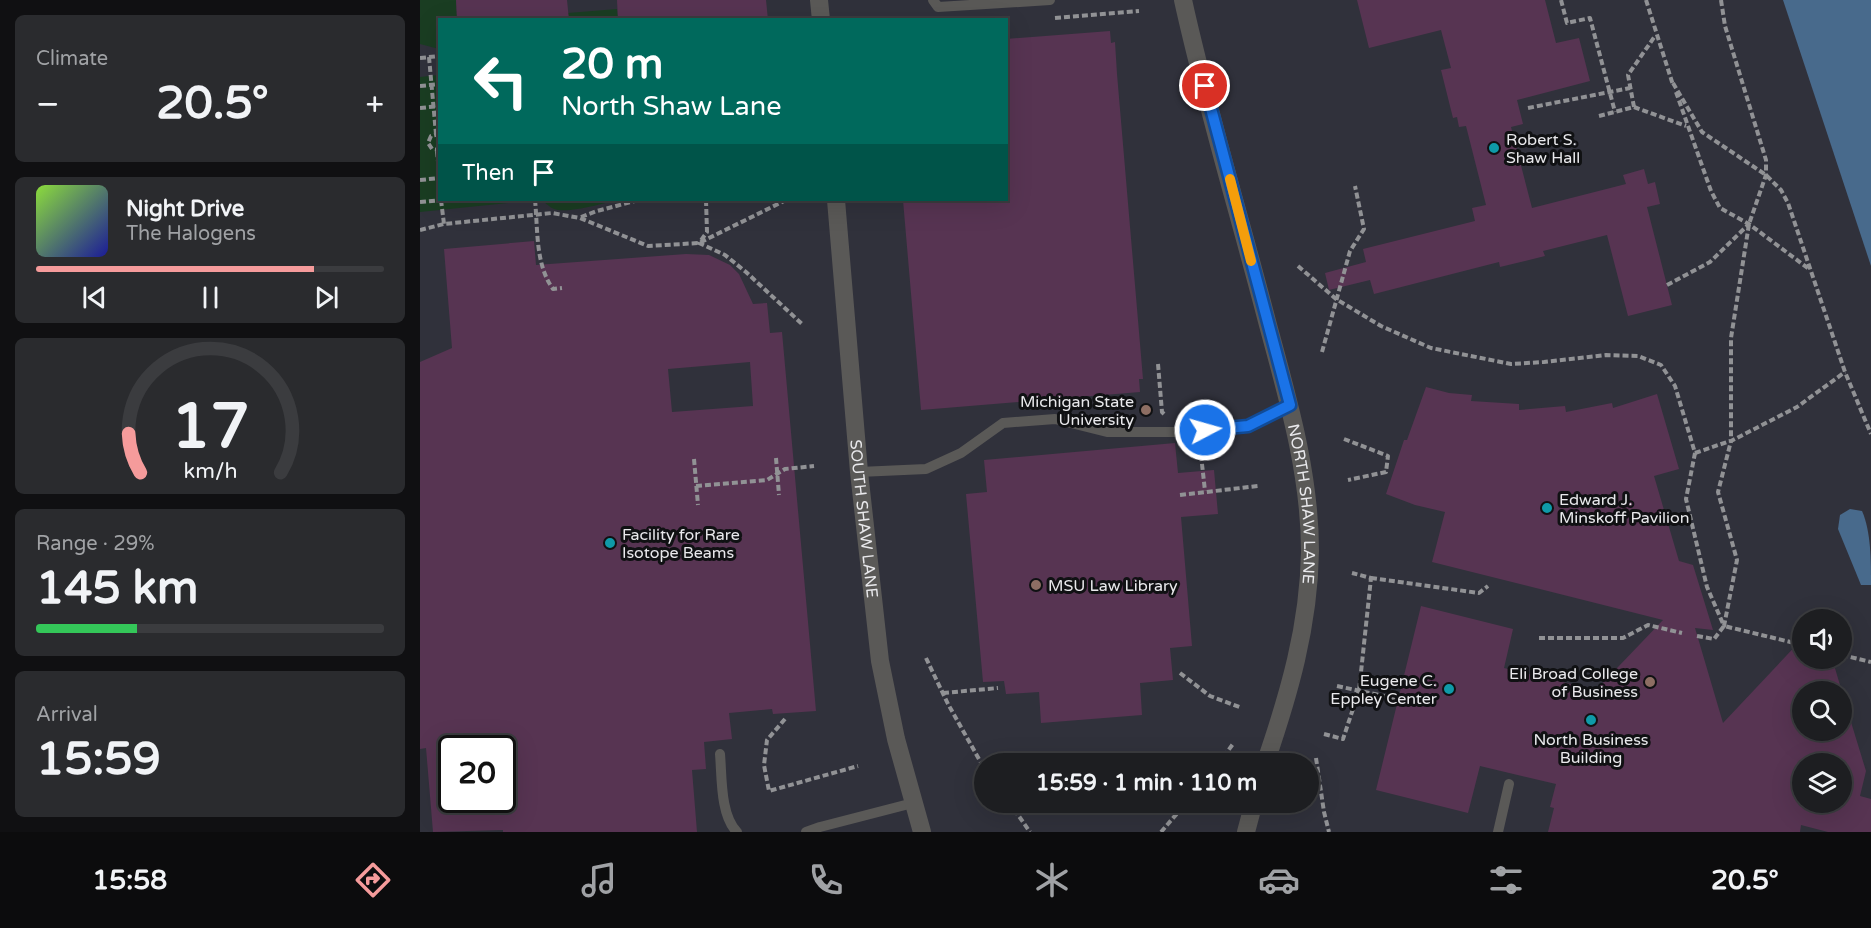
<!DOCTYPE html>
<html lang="en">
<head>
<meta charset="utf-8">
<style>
	:root { --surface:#1d1e21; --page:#2a2b2e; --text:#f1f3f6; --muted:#a0a2a5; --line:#3b3c3f; --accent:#f59b9b }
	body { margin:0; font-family:"Varela Round",sans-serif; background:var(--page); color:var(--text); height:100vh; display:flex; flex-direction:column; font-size:22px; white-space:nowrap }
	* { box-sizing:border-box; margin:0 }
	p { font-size:20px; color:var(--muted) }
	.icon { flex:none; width:33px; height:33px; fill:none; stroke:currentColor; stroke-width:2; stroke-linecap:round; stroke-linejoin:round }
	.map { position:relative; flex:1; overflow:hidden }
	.drawer { display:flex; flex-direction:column; gap:15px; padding:15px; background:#101012; width:420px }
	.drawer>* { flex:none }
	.top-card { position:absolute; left:18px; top:18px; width:570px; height:183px; border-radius:0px; box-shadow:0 6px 24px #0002,0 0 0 2px var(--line); background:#00695c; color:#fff; overflow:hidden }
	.controls { position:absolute; left:1372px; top:609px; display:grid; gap:12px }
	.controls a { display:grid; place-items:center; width:60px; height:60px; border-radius:50%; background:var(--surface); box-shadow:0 6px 24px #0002,0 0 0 2px var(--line); font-size:30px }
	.speed { position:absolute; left:18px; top:735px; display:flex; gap:12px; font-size:30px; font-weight:700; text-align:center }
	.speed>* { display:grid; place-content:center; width:78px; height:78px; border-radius:50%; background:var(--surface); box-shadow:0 6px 24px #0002,0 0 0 2px var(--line); line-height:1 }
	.speed .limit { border:3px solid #111; border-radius:9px; background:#fff; color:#111 }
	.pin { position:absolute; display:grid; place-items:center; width:51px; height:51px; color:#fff; margin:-26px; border:3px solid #fff; border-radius:50%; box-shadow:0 2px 6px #0007 }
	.me { position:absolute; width:66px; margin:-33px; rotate:84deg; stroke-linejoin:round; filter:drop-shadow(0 0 4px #0008) }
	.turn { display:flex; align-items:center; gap:21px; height:126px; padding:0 24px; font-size:27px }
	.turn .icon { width:78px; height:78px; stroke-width:2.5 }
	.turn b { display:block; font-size:42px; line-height:51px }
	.then { display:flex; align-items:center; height:57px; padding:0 24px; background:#0003; gap:12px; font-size:22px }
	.big { font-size:45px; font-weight:800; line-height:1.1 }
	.drawer .card { flex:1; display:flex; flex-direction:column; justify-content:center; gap:9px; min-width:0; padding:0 21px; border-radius:9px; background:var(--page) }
	.drawer .dial { align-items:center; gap:0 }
	.dial svg { height:156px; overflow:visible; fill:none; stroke:var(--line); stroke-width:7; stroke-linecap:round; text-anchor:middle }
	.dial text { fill:var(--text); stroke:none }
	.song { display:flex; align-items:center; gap:18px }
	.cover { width:72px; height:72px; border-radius:9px; background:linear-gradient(135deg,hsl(90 70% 55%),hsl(240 70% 35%)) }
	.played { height:6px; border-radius:3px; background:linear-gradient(90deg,var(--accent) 80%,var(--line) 80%) }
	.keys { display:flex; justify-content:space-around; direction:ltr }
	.heat { display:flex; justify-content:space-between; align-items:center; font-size:33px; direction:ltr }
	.charge { height:9px; border-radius:4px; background:linear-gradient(90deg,#34c759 29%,var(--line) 0) }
	.trip { position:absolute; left:554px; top:753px; width:345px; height:60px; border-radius:30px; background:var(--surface); box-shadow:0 6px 24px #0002,0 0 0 2px var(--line); font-weight:800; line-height:60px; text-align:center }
	.menu { display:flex; height:96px; justify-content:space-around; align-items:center; background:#0c0c0d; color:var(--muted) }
	.menu .icon { width:42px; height:42px }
	.menu .active { color:var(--accent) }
	.menu b { font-size:27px; color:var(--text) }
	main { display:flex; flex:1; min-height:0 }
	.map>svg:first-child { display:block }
</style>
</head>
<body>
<main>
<section class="drawer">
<div class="card"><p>Climate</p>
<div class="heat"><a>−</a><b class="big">20.5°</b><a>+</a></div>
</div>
<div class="card">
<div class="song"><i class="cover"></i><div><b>Night Drive</b><p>The Halogens</p></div></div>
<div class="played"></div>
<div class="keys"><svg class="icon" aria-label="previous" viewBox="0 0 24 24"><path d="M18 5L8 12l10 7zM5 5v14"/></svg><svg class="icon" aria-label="pause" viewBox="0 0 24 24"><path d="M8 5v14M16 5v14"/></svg><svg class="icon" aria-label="next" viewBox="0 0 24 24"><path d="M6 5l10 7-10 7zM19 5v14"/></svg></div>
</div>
<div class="card dial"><svg viewBox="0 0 100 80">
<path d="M14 69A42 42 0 1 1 86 69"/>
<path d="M14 69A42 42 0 0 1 8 49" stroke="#f59b9b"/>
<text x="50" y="56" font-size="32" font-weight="700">17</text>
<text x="50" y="72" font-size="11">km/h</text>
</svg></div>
<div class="card"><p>Range · 29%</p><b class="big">145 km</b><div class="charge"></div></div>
<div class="card"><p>Arrival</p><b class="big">15:59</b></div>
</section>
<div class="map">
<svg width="1451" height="832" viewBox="0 0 1451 832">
	<rect width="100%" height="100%" fill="#27282c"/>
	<path fill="#30313b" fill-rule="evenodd" d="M0,0h1451v832h-1451zM20,20h566v180h-566zM1383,620h39v38h-39zM1383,692h39v38h-39zM32,748h50v52h-50zM564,764h324v38h-324zM1383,764h39v38h-39z"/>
	<g fill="#1a3d22">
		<polygon points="0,0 36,0 37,19 20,20 19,49 0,44"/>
		<polygon points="197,9 198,19 149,19 148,13"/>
		<polygon points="19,75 20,200 88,200 88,203 0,212 0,77"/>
		<path d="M121,200h74c-12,4 -52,15 -63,8 -2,-1 -9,-7 -11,-8z"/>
	</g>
	<g fill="#486a8c">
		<polygon points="1363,0 1451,0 1451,266"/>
		<path d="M1430,509l12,2c9,20 9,50 9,74h-10l-23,-56 2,-14z"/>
	</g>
	<g fill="#573452" fill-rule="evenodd">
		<polygon points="36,0 147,0 149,20 37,20"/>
		<polygon points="197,0 346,0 348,20 198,20"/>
		<polygon points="937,0 1125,0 1136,43 1159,38 1170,81 1097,100 1103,124 1091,127 1112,208 1206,184 1203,175 1224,169 1228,184 1235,182 1240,204 1227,207 1252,305 1208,316 1187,235 1123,251 1125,256 1080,267 1079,262 954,294 950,280 909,290 905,273 946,262 943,249 1055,221 1052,208 1066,205 1046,126 1039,127 1037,117 1033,118 1021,70 1031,68 1021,30 949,48"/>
		<polygon points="690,31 691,43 695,42 697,74 723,379 719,379 720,392 501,410 483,200 586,200 586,39"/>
		<path d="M114,241l2,24 150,-11 23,1 21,10 9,9 14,30 14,-1 3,30 12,-1 34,379 -43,3 -1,-5 -43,4 3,26 -28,3 2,27 -14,1 5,62h-194v-2l-70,2 -7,-84 -6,1v-387l32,-14 -8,-99zM330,362l3,44 -81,6 -4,-43zM32,748h50v52h-50z"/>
		<path d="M1006,387l23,6 23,2 -1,6 48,3v6l46,-4 1,6 46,-9 1,5 44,-14 22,75 -25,7 25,85 14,4 20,65 -18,-2 28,95 80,-85v20h29l10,34h-39v38h39v-21h5l19,62 -6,25 11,3v33h-43l-27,-7 -1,7h-252l6,-24 -4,-1 6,-23 -76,-18 -12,47 -92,-23 45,-184 92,23 -9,39 92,22 67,-70 -231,-58 13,-50 -30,-7 -29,-11 18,-54h3zM1383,764h39v38h-39z"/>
		<polygon points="755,443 758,473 794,470 798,514 761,517 772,646 750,648 753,680 720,683 722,715 621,723 619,692 586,694 584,681 563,682 546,494 567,492 564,460"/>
	</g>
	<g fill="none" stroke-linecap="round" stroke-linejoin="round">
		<g stroke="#919295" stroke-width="4" stroke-dasharray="6 3" stroke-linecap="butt">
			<polyline points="1141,0 1147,23 1170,18 1195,112"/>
			<polyline points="1226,0 1253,85"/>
			<polyline points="1301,0 1305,26 1346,160 1346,175 1329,224 1311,338 1311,441 1377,407 1425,372"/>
			<polyline points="635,18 719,11"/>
			<polyline points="9,57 16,134"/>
			<polyline points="0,58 20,56"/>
			<polyline points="1253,83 1282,132 1346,175 1361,190 1368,203 1425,372 1451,434"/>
			<polyline points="0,86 20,84"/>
			<polyline points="1256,92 1291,191 1300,208 1329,224 1389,269"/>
			<polyline points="1214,107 1208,75 1235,36"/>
			<polyline points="0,108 20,106"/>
			<polyline points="1108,108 1210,88"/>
			<polyline points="1179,116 1214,107 1266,126"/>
			<polyline points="20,134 11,136 8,143 12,149 20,150"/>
			<polyline points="17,151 20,183"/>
			<polyline points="0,180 20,178"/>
			<polyline points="21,200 24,224"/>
			<path d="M115,200c3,29 0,64 18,89l9,-1"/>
			<polyline points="286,200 287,232 279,243 305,255 326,272 382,324"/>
			<polyline points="0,202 22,200"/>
			<polyline points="161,217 177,211 219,200"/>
			<polyline points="0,230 24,224 132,213 160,218 228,246 279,243 366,200"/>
			<polyline points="878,266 916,299 961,326 1011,348 1091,364 1124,362 1186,355 1218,356 1241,365 1255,386 1275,453 1266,499 1287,587 1304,626 1317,560 1298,492 1311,441"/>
			<polyline points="1247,285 1290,262 1329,224"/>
			<polyline points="902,352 930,251 944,229 935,186"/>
			<polyline points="738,364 742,412 744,414"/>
			<polyline points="924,439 968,456 966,472 928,480"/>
			<polyline points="780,446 785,491"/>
			<polyline points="1275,453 1310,441"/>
			<polyline points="274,459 278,505"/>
			<polyline points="276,486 347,480 365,469 394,466"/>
			<polyline points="760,495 838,486"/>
			<polyline points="951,578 1059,593 1068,586"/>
			<polyline points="1277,636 1294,639 1304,626 1383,645"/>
			<polyline points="1119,638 1203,638 1228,625 1262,633"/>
			<polyline points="1422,655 1451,662"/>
			<polyline points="506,658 528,704 564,768"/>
			<polyline points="760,673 790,696 822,708"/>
			<polyline points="917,686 978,699"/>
			<polyline points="523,693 578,688"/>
			<polyline points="365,719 347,740 344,765 349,791 438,766"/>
			<polyline points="904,734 923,739 939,691 951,578 932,573"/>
			<polyline points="896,758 904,812 909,832"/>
			<polyline points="798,764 813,744"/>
			<polyline points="589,802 610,832"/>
			<polyline points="741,832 767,802"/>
		</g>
		<g stroke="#5a5957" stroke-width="10">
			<polyline points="513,0 518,7 630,0"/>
			<polyline points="439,472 506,469 541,453 583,423 635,419 687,432 764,432 828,426 870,405"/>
			<path d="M300,754c2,22 0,61 17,78"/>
			<polyline points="386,832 400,827 493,803"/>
			<polyline points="1078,832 1089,784"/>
		</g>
		<g stroke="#5a5957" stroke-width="18">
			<polyline points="399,0 401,20"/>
			<path id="s1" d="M763,0c24,109 57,217 85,325 20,74 42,149 42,226 -1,75 -21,143 -45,213"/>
			<path id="s2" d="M416,200l23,272 21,189 16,78 26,93"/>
			<polyline points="826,832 834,802"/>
		</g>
		<polyline stroke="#919295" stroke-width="4" stroke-dasharray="6 3" stroke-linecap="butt" points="356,458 359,495"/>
	</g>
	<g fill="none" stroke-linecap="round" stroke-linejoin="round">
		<g stroke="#114b97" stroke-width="15">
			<polyline id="route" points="785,86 870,405 828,426 785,430"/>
		</g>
		<use href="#route" stroke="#1a73e8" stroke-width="10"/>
		<polyline stroke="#f59e0b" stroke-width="10" points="810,179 831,261"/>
	</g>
	<g fill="#0f9aa8" stroke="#101113" stroke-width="2">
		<circle cx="1074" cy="148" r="6"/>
		<circle cx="1127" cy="508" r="6"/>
		<circle cx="190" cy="543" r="6"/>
		<circle cx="1029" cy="689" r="6"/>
		<circle cx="1171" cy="720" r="6"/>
	</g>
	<g fill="#8d6e63" stroke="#101113" stroke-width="2">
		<circle cx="726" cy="410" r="6"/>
		<circle cx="616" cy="585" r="6"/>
		<circle cx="1230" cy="682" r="6"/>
	</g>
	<g text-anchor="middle" stroke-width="6" stroke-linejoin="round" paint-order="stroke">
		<g font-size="16" fill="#e9e9ec" stroke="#101113" text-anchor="start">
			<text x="1086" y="145">Robert S.<tspan x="1086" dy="18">Shaw Hall</tspan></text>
			<text x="714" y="407" text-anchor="end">Michigan State<tspan x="714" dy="18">University</tspan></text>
			<text x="1139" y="505">Edward J.<tspan x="1139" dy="18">Minskoff Pavilion</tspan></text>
			<text x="202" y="540">Facility for Rare<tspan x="202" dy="18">Isotope Beams</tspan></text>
			<text x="628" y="591">MSU Law Library</text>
			<text x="1218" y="679" text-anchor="end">Eli Broad College<tspan x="1218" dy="18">of Business</tspan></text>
			<text x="1017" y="686" text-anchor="end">Eugene C.<tspan x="1017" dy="18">Eppley Center</tspan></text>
			<text x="1171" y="745" text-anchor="middle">North Business<tspan x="1171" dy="18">Building</tspan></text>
		</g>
		<g font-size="16" fill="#e9e9ec" stroke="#101113">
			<text dy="6" stroke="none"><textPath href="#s1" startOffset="519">NORTH SHAW LANE</textPath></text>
			<text dy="6" stroke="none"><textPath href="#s2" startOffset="320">SOUTH SHAW LANE</textPath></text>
		</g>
	</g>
</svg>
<div class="controls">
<a><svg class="icon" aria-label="sound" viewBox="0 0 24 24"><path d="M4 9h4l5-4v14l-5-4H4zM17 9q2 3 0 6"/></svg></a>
<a><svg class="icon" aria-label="search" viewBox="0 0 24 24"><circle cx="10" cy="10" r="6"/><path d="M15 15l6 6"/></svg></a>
<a><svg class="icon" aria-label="layers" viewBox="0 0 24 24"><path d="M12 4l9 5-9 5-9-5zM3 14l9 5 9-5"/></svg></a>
</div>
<div class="speed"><div class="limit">20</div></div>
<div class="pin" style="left:785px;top:86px;background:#d93025"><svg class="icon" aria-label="arrive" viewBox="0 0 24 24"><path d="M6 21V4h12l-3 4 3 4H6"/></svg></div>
<svg class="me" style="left:785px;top:430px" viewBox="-20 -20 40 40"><circle r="17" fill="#1a73e8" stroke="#fff" stroke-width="3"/><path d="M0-11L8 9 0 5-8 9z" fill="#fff"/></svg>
<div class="trip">15:59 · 1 min · 110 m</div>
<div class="top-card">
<div class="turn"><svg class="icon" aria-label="left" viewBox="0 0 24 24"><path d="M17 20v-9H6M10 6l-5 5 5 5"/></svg><div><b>20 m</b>North Shaw Lane</div></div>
<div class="then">Then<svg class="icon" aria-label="arrive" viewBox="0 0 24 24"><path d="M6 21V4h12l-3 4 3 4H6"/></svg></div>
</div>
</div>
</main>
<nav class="menu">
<b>15:58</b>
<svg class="icon active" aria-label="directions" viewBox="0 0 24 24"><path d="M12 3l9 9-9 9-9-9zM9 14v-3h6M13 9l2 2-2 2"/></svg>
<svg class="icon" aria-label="music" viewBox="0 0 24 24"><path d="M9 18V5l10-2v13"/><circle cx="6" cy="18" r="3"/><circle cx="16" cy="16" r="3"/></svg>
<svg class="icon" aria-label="phone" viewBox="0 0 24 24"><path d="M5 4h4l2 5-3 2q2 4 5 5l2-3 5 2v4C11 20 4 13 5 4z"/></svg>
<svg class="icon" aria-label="climate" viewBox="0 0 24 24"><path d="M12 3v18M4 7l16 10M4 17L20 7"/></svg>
<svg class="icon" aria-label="car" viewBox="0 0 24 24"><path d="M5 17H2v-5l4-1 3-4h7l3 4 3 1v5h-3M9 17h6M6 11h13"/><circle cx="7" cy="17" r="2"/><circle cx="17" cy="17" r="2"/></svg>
<svg class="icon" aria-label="filters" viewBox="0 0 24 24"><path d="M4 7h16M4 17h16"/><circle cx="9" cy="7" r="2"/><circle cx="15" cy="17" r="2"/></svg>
<b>20.5°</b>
</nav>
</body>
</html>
